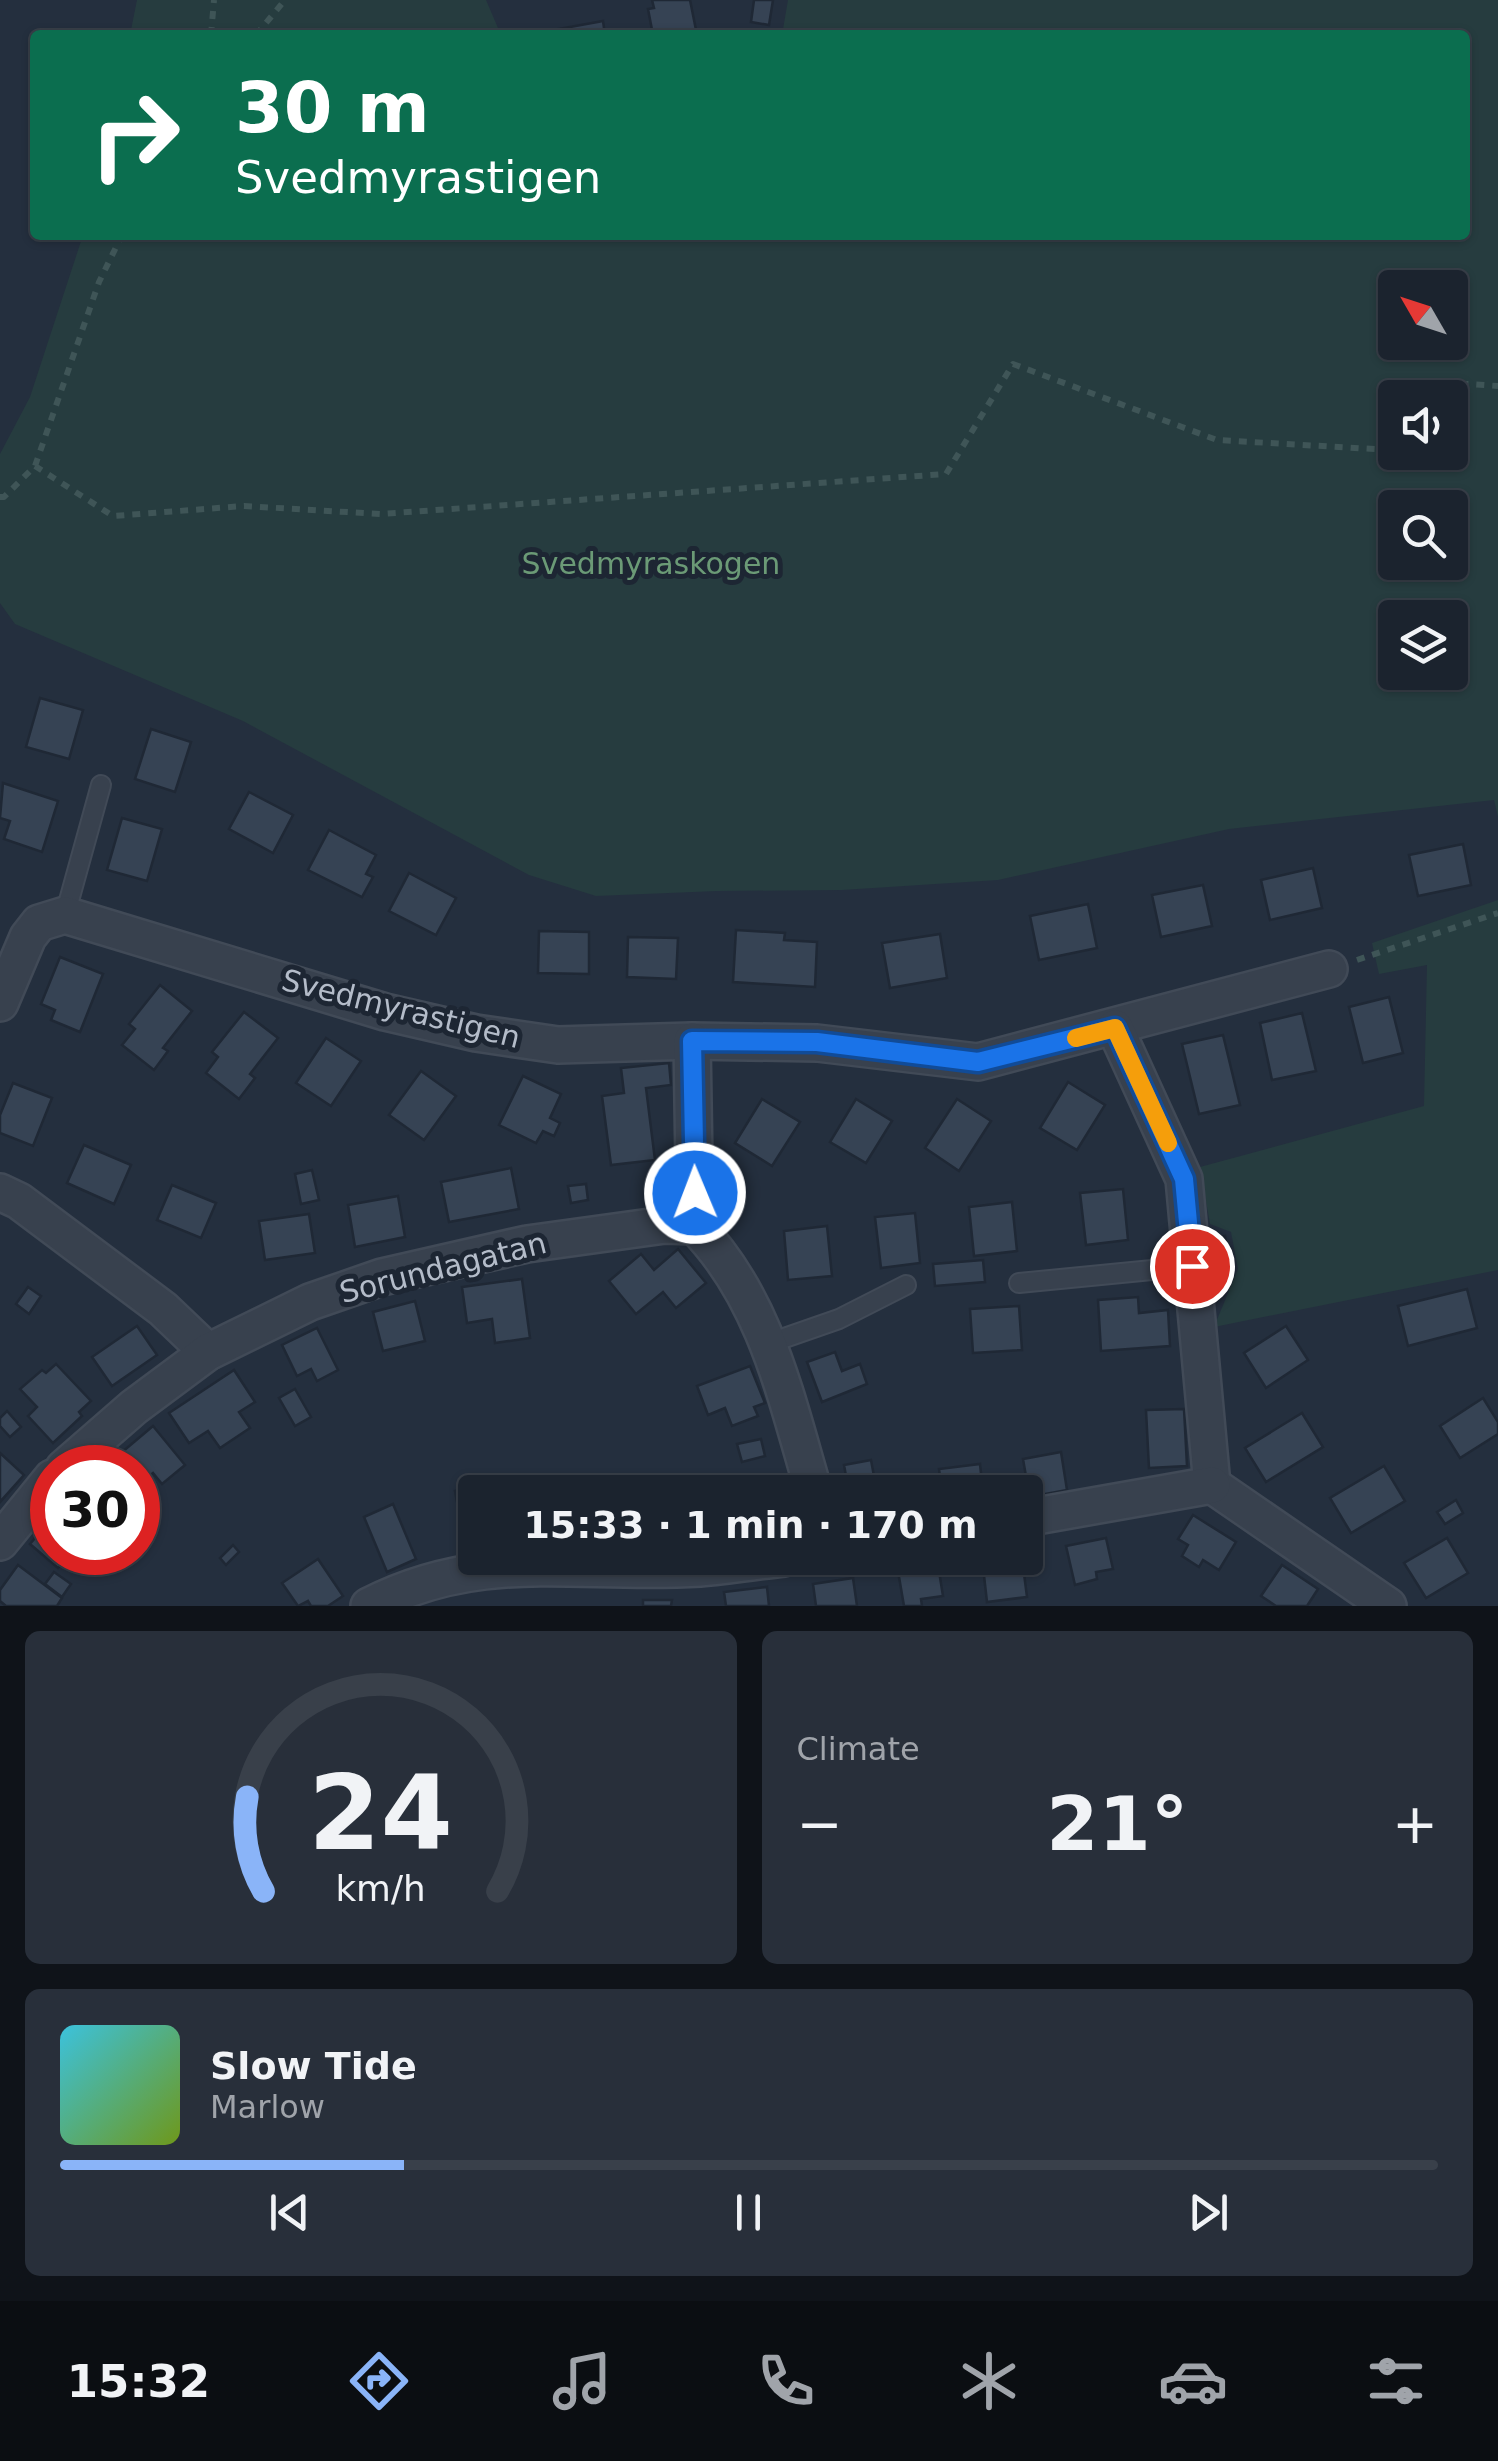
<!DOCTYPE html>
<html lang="en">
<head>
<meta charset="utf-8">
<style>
	:root { --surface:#1b232e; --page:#282f3a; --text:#f1f3f6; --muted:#a0a4aa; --line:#39404a; --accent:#8ab4f8 }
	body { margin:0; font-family:"DejaVu Sans",sans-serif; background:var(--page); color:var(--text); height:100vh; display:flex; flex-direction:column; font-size:38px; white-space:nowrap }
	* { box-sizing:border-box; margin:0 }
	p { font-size:32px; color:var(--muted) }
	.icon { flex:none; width:55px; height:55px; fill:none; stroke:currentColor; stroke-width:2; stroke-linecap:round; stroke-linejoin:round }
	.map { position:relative; height:1606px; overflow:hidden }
	.panel { display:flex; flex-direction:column; gap:25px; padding:25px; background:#0f1319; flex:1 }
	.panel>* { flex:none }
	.top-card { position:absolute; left:30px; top:30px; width:1440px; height:210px; border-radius:10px; box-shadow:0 2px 8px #0004,0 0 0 2px var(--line); background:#0b6e4f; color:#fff; overflow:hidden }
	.needle { width:65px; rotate:309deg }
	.controls { position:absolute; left:1378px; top:270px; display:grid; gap:20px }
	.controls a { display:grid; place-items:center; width:90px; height:90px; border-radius:10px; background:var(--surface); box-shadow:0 2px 8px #0004,0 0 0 2px var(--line); font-size:50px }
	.speed { position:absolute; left:30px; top:1445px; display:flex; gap:20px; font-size:50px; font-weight:700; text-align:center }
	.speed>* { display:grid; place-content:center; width:130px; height:130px; border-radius:50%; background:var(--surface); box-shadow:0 2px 8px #0004,0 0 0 2px var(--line); line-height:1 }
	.speed .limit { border:15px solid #d22; background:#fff; color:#111 }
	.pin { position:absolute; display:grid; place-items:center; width:85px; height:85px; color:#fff; margin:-42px; border:5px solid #fff; border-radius:50%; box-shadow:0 2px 10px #0007 }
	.me { position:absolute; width:110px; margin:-55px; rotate:359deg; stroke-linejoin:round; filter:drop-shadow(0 0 8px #0008) }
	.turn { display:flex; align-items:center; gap:35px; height:210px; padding:0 40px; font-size:45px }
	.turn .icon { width:130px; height:130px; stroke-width:2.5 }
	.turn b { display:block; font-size:70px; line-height:85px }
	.big { font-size:75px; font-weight:700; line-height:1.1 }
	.panel .widget { flex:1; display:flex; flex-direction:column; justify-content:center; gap:15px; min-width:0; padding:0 35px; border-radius:15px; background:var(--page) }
	.panel .dial { align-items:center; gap:0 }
	.dial svg { height:260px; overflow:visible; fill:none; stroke:var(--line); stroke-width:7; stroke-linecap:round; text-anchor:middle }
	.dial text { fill:var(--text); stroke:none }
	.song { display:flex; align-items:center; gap:30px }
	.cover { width:120px; height:120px; border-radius:15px; background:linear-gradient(135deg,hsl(190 70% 55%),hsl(80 70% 35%)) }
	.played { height:10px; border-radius:5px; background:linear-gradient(90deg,var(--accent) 25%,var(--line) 25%) }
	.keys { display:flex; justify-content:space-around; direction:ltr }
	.heat { display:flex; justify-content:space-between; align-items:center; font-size:55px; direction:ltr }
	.panel .tiles { flex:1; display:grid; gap:25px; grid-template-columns:1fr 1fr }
	.widget:last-child { grid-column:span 2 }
	.trip { position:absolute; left:458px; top:1475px; width:585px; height:100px; border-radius:10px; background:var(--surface); box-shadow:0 2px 8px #0004,0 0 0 2px var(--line); font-weight:700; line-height:100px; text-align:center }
	.dock { display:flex; height:160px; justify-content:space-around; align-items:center; background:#0b0e12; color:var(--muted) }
	.dock .icon { width:70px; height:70px }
	.dock .on { color:var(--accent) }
	.dock b { font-size:45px; color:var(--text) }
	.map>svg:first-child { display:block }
</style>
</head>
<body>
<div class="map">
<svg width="1498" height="1606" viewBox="0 0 1498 1606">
	<rect width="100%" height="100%" fill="#242f3e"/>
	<g fill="#263c3f" fill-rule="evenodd">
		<polygon points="137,0 486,0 501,35 130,35"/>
		<path d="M788,0h710v817l-4,-17 -265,29 -231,51 -156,10 -125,1 -121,5 -67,-21 -286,-154 -228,-97 -15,-21v-149l30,-57 53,-162h1382v-200h-683zM1395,288h55v54h-55zM1395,398h55v54h-55zM1395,508h55v54h-55zM1395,618h55v54h-55z"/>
		<polygon points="1498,900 1498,1270 1214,1327 1238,1269 1231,1232 1210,1224 1200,1167 1424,1106 1427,965 1379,974 1372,943"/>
	</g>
	<g fill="#364354" stroke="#1f2835" stroke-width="2.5">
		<polygon points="652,0 690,0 697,35 653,35 648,9 654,8"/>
		<polygon points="754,0 773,0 769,25 751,22"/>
		<polygon points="603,21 605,35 560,35 559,29"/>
		<polygon points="40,698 83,710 69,759 26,747"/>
		<polygon points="151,729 191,742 175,792 135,779"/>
		<polygon points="3,783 58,801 42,852 4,839 10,821 0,818"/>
		<polygon points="249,792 293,815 273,853 229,829"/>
		<polygon points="122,818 162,829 147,881 107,870"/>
		<polygon points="329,830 376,855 366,874 373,877 362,897 308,870"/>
		<polygon points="1463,844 1471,885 1418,896 1409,855"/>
		<polygon points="1313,868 1322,908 1270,920 1261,880"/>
		<polygon points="409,873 456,898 436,935 389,911"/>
		<polygon points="1203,885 1212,926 1161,937 1152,895"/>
		<polygon points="1088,904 1097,948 1039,960 1030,916"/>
		<polygon points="736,930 785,933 784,940 817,942 815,987 733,982"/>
		<polygon points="539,931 589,932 589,974 538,973"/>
		<polygon points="940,934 947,978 890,988 882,943"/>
		<polygon points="628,937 678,938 676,979 627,977"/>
		<polygon points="60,957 103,974 80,1032 51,1020 55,1010 41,1004"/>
		<polygon points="160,985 192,1011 163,1048 168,1051 154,1070 122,1045 135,1029 129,1024"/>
		<polygon points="1389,997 1403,1053 1363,1063 1349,1007"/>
		<polygon points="244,1012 278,1038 250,1074 255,1078 239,1099 206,1073 218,1057 212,1052"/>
		<polygon points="1302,1013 1316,1071 1272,1080 1260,1023"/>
		<polygon points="1223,1035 1240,1105 1199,1114 1182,1044"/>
		<polygon points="326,1038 361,1061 331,1106 296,1083"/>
		<polygon points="669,1063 671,1085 646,1088 655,1160 611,1165 602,1096 624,1093 621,1068"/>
		<polygon points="421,1071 456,1096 424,1140 389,1115"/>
		<polygon points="523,1076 561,1094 550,1118 560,1123 554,1136 543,1131 536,1143 499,1125"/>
		<polygon points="1068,1082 1105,1105 1077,1150 1040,1128"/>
		<polygon points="13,1083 52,1098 33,1146 0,1133 0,1115"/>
		<polygon points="762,1099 800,1122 772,1166 735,1143"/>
		<polygon points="856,1099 892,1121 866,1163 830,1142"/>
		<polygon points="957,1099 991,1121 959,1171 925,1148"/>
		<polygon points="84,1145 131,1165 114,1204 67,1183"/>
		<polygon points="511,1168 519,1209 449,1222 441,1182"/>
		<polygon points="312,1170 319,1200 301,1204 295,1174"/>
		<polygon points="586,1184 588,1200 571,1203 568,1186"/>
		<polygon points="172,1185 216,1203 201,1238 157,1220"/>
		<polygon points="1123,1189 1128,1240 1086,1245 1080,1193"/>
		<polygon points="398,1196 405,1237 355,1247 348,1205"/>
		<polygon points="1012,1202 1017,1251 974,1256 969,1207"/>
		<polygon points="915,1213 920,1263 881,1268 875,1217"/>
		<polygon points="309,1214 315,1253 265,1260 259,1221"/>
		<polygon points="827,1226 832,1276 788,1280 784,1231"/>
		<polygon points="1225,1236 1229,1262 1212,1265 1208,1239"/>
		<polygon points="678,1249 706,1283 676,1308 663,1292 636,1314 609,1281 641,1254 654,1270"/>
		<polygon points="983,1260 985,1282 935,1286 933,1264"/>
		<polygon points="522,1279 530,1338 495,1343 492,1319 467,1323 462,1287"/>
		<polygon points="28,1287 41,1296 29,1314 16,1304"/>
		<polygon points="1467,1289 1477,1328 1408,1346 1398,1306"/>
		<polygon points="1138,1297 1139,1313 1168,1310 1170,1346 1101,1351 1098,1300"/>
		<polygon points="415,1301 425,1341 383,1351 373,1312"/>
		<polygon points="1019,1306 1022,1350 973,1353 970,1309"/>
		<polygon points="137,1326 157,1355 112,1386 92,1357"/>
		<polygon points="1286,1326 1308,1360 1266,1388 1244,1353"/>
		<polygon points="317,1328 338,1370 317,1381 311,1369 297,1376 282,1345"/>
		<polygon points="835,1352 842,1371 860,1364 867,1384 822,1402 807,1362"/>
		<polygon points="56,1364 91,1401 79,1412 82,1416 53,1443 28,1416 37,1407 20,1389 42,1370 46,1373"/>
		<polygon points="750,1366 765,1403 754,1407 758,1416 732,1426 725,1408 708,1415 697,1386"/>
		<polygon points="234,1370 255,1402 239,1412 250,1428 220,1448 208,1431 189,1443 169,1413"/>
		<polygon points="295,1389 311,1417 295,1426 279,1398"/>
		<polygon points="1483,1398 1498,1422 1498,1434 1460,1458 1440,1426"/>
		<polygon points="1184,1409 1187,1466 1149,1468 1146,1410"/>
		<polygon points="7,1411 21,1427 10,1437 0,1426 0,1418"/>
		<polygon points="1302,1413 1323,1447 1266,1482 1245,1448"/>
		<polygon points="153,1426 185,1465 162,1484 153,1473 143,1481 138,1468 133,1468 121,1453"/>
		<polygon points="761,1439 765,1456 742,1462 737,1444"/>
		<polygon points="1061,1452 1067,1490 1040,1495 1037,1480 1027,1482 1023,1459"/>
		<polygon points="0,1453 24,1475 0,1502"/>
		<polygon points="871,1460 877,1492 849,1492 844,1465"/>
		<polygon points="980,1464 983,1492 942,1492 939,1469"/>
		<polygon points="1384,1466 1405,1501 1351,1533 1330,1498"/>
		<polygon points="660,1481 661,1492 633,1492 632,1484"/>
		<polygon points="484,1486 485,1492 475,1492 475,1547 466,1549 455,1491"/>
		<polygon points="1456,1500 1463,1513 1445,1524 1437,1512"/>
		<polygon points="393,1504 416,1559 387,1572 364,1517"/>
		<polygon points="1193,1515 1236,1542 1219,1570 1203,1560 1199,1567 1182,1556 1188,1545 1178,1539"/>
		<polygon points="52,1518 52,1552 72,1552 58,1568 30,1544"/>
		<polygon points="1106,1538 1113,1569 1096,1572 1097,1579 1075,1585 1066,1546"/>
		<polygon points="1447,1538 1468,1573 1426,1598 1404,1563"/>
		<polygon points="233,1545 239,1552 226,1565 220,1558"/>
		<polygon points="72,1552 97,1552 87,1565"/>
		<polygon points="982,1558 1022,1558 1027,1597 987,1602"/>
		<polygon points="318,1559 343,1596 328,1606 311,1606 308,1601 298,1606 282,1583"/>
		<polygon points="18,1565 62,1598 57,1606 6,1606 0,1601 0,1590"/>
		<polygon points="938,1565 943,1596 921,1599 922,1606 904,1606 898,1571"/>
		<polygon points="1282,1565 1318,1589 1307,1606 1276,1606 1261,1596"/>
		<polygon points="54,1572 71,1584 62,1597 45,1584"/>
		<polygon points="853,1578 857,1606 816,1606 813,1584"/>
		<polygon points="767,1587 769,1606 726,1606 724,1592"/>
		<polygon points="643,1600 672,1600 671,1606 643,1606"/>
	</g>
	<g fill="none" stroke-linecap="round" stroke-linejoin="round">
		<g stroke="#414a57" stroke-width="22">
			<g id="service">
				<polyline points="65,915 101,785"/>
				<polyline points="1019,1283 1193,1266"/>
				<polyline points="770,1343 839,1319 906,1285"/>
			</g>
		</g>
		<g stroke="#414a57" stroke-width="40">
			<g id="minor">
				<polyline points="0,1003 28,937 39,923 65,915 385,1012 476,1033 558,1045 692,1041 817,1043 978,1062 1329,969"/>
				<polyline points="1115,1028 1184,1179 1212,1485 1388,1606"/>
				<path d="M692,1041l3,185c71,73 91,172 119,266"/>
				<polyline points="0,1192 19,1201 163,1309 208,1352"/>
				<polyline points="64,1468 134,1407 208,1352 310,1302 382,1277 527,1244 665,1225 695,1226"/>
				<polyline points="1025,1518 1212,1485"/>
				<polyline points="0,1542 52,1478"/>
				<path d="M369,1606c115,-59 210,-30 331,-38 28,-2 56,-7 84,-10"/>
			</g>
		</g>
		<g stroke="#3f5557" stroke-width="6" stroke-dasharray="8 8" stroke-linecap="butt">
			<polyline points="211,35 214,0"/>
			<polyline points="256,35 285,0"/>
			<polyline points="1450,399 1467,384 1498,386"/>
			<polyline points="35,466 113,516 244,506 380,514 946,474 1013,364 1217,440 1391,450 1395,447"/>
			<polyline points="0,497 4,497 35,466 99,282 122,235"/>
			<polyline points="1357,960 1498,913"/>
		</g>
		<use href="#service" stroke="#38414e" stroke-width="18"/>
		<use href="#minor" stroke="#38414e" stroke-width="35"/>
	</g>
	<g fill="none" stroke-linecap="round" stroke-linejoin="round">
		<g stroke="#114b97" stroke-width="25">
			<polyline id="route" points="695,1193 692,1041 817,1042 978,1062 1115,1028 1184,1179 1192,1266"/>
		</g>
		<use href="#route" stroke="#1a73e8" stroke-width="18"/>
		<polyline stroke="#f59e0b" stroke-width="18" points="1076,1038 1115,1028 1168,1143"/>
	</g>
	<g text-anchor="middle" stroke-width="10" stroke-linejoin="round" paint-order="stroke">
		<g font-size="30" fill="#6b9a76" stroke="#1d2633">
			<text x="651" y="574">Svedmyraskogen</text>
		</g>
		<g font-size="30" fill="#b4bcc9" stroke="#1d2633">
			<text transform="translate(401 1009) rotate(14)" y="10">Svedmyrastigen</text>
			<text transform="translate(443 1268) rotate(-14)" y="10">Sorundagatan</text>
		</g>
	</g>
</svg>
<div class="controls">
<a><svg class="needle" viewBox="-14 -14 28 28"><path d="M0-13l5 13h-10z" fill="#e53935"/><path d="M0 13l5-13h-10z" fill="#a0a4aa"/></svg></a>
<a><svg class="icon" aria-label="sound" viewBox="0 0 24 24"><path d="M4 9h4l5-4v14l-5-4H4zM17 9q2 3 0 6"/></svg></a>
<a><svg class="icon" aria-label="search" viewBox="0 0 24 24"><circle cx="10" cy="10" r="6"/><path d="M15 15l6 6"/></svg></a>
<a><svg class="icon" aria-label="layers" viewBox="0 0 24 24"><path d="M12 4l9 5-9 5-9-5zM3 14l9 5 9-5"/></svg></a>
</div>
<div class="speed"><div class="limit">30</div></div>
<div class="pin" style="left:1192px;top:1266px;background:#d93025"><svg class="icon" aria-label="arrive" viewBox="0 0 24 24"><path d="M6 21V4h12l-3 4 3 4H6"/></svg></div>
<svg class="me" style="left:695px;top:1193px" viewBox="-20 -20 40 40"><circle r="17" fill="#1a73e8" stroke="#fff" stroke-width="3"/><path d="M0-11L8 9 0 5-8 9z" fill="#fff"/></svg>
<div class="trip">15:33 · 1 min · 170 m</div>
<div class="top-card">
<div class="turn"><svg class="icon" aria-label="right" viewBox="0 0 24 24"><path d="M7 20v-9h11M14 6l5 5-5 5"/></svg><div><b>30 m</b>Svedmyrastigen</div></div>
</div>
</div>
<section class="panel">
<div class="tiles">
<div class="widget dial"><svg viewBox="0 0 100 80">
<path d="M14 69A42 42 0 1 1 86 69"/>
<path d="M14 69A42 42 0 0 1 9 40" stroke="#8ab4f8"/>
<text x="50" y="56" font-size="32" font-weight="700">24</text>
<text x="50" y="72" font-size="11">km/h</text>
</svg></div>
<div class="widget"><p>Climate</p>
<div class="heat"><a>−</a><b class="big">21°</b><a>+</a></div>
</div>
<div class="widget">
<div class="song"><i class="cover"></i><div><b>Slow Tide</b><p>Marlow</p></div></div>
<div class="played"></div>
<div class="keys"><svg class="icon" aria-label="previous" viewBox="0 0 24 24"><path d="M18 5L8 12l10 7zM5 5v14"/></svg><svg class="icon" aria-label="pause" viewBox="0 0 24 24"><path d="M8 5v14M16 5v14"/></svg><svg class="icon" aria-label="next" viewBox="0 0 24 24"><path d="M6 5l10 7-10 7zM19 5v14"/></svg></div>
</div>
</div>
</section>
<nav class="dock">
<b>15:32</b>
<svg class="icon on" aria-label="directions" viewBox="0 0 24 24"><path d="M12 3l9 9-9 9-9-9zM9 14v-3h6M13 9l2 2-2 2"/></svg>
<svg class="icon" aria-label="music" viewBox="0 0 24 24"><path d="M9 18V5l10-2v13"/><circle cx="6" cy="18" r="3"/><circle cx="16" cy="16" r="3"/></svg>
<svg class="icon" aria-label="phone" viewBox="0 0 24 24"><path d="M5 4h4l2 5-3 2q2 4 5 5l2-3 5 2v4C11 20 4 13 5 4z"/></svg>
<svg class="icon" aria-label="climate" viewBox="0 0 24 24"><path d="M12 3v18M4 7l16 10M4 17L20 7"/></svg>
<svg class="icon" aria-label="car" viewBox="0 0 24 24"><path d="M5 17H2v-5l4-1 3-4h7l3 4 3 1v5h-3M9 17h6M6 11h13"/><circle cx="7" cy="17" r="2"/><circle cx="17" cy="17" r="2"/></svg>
<svg class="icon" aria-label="filters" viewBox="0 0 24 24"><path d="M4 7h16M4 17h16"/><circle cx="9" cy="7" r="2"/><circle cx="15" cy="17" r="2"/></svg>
</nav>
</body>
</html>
